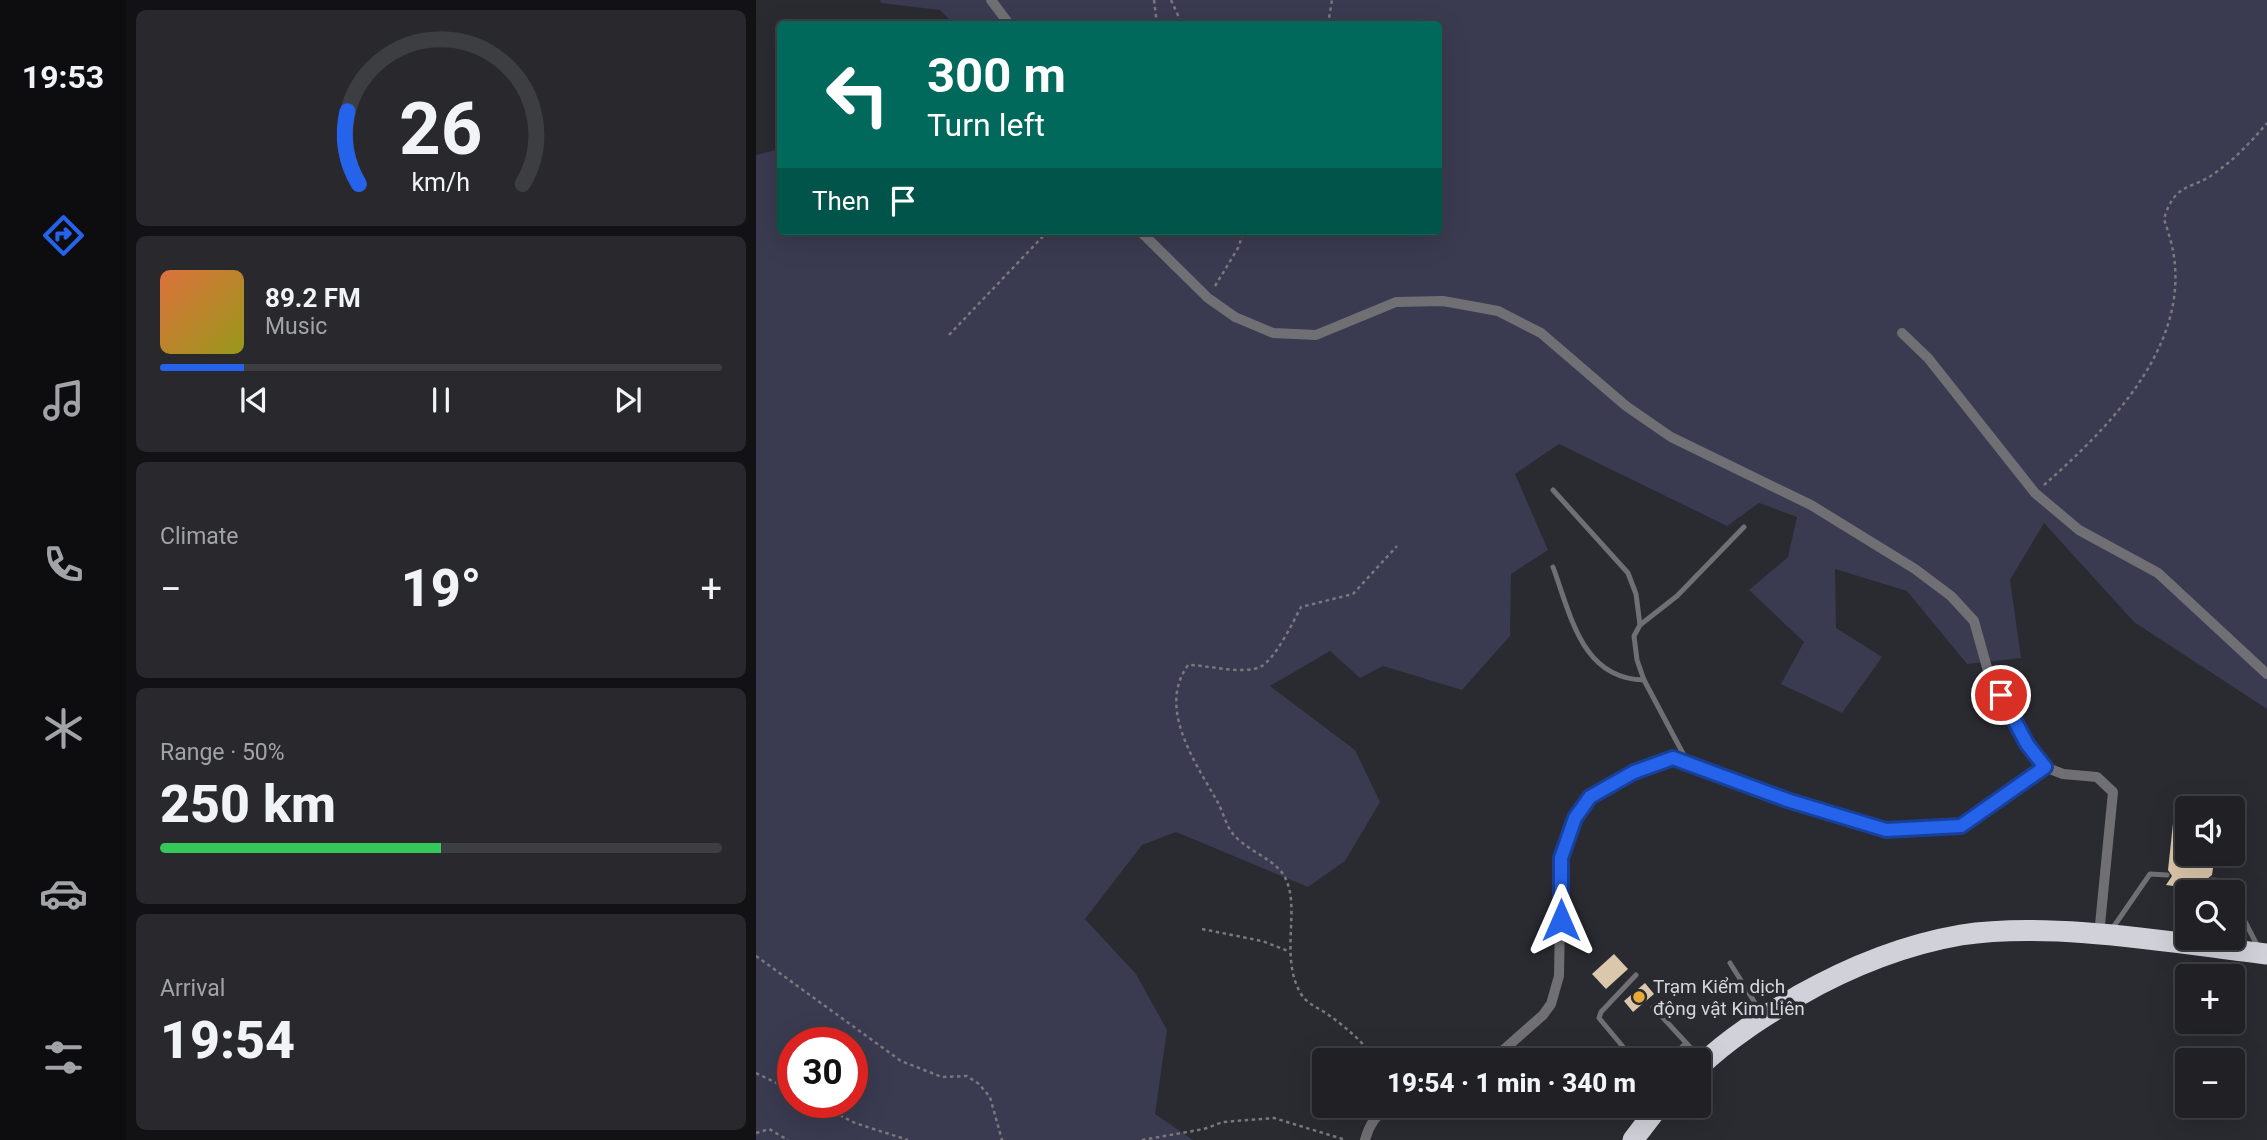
<!DOCTYPE html>
<html lang="en">
<head>
<meta charset="utf-8">
<style>
	:root { --surface:#202025; --page:#28282d; --text:#f1f3f6; --muted:#a2a3a7; --line:#3d3e42; --accent:#2563eb }
	body { margin:0; font-family:Roboto,sans-serif; background:var(--page); color:var(--text); height:100vh; display:flex; flex-direction:column; font-size:26px; white-space:nowrap }
	* { box-sizing:border-box; margin:0 }
	p { font-size:23px; color:var(--muted) }
	.icon { flex:none; width:38px; height:38px; fill:none; stroke:currentColor; stroke-width:2; stroke-linecap:round; stroke-linejoin:round }
	.map { position:relative; flex:1; overflow:hidden }
	.details { display:flex; flex-direction:column; gap:10px; padding:10px; background:#121214; width:630px }
	.details>* { flex:none }
	.guide { position:absolute; left:21px; top:21px; width:665px; height:214px; border-radius:7px; box-shadow:0 7px 28px #0002,0 0 0 2px var(--line); background:#00695c; color:#fff; overflow:hidden }
	.tools { position:absolute; left:1419px; top:796px; display:grid; gap:14px }
	.tools a { display:grid; place-items:center; width:70px; height:70px; border-radius:7px; background:var(--surface); box-shadow:0 7px 28px #0002,0 0 0 2px var(--line); font-size:35px }
	.speed { position:absolute; left:21px; top:1027px; display:flex; gap:14px; font-size:35px; font-weight:700; text-align:center }
	.speed>* { display:grid; place-content:center; width:91px; height:91px; border-radius:50%; background:var(--surface); box-shadow:0 7px 28px #0002,0 0 0 2px var(--line); line-height:1 }
	.speed .limit { border:10px solid #d22; background:#fff; color:#111 }
	.pin { position:absolute; display:grid; place-items:center; width:60px; height:60px; color:#fff; margin:-30px; border:4px solid #fff; border-radius:50%; box-shadow:0 2px 7px #0007 }
	.me { position:absolute; width:77px; margin:-38px; rotate:0deg; stroke-linejoin:round; filter:drop-shadow(0 0 5px #0008) }
	.turn { display:flex; align-items:center; gap:24px; height:147px; padding:0 35px; font-size:32px }
	.turn .icon { width:91px; height:91px; stroke-width:2.5 }
	.turn b { display:block; font-size:49px; line-height:60px }
	.then { display:flex; align-items:center; height:66px; padding:0 35px; background:#0003; gap:14px; font-size:26px }
	.big { font-size:52px; font-weight:800; line-height:1.1 }
	.details .widget { flex:1; display:flex; flex-direction:column; justify-content:center; gap:10px; min-width:0; padding:0 24px; border-radius:10px; background:var(--page) }
	.details .dial { align-items:center; gap:0 }
	.dial svg { height:182px; overflow:visible; fill:none; stroke:var(--line); stroke-width:7; stroke-linecap:round; text-anchor:middle }
	.dial text { fill:var(--text); stroke:none }
	.song { display:flex; align-items:center; gap:21px }
	.cover { width:84px; height:84px; border-radius:10px; background:linear-gradient(135deg,hsl(20 70% 55%),hsl(60 70% 35%)) }
	.played { height:7px; border-radius:4px; background:linear-gradient(90deg,var(--accent) 15%,var(--line) 15%) }
	.keys { display:flex; justify-content:space-around; direction:ltr }
	.heat { display:flex; justify-content:space-between; align-items:center; font-size:38px; direction:ltr }
	.charge { height:10px; border-radius:5px; background:linear-gradient(90deg,#34c759 50%,var(--line) 0) }
	.trip { position:absolute; left:556px; top:1048px; width:399px; height:70px; border-radius:7px; background:var(--surface); box-shadow:0 7px 28px #0002,0 0 0 2px var(--line); font-weight:800; line-height:70px; text-align:center }
	main { display:flex; flex:1; min-height:0 }
	.tabs { display:flex; flex-direction:column; width:126px; justify-content:space-around; align-items:center; background:#0d0d0f; color:var(--muted) }
	.tabs .icon { width:49px; height:49px }
	.tabs .on { color:var(--accent) }
	.tabs b { font-size:32px; color:var(--text) }
	.map>svg:first-child { display:block }
</style>
</head>
<body>
<main>
<nav class="tabs">
<b>19:53</b>
<svg class="icon on" aria-label="directions" viewBox="0 0 24 24"><path d="M12 3l9 9-9 9-9-9zM9 14v-3h6M13 9l2 2-2 2"/></svg>
<svg class="icon" aria-label="music" viewBox="0 0 24 24"><path d="M9 18V5l10-2v13"/><circle cx="6" cy="18" r="3"/><circle cx="16" cy="16" r="3"/></svg>
<svg class="icon" aria-label="phone" viewBox="0 0 24 24"><path d="M5 4h4l2 5-3 2q2 4 5 5l2-3 5 2v4C11 20 4 13 5 4z"/></svg>
<svg class="icon" aria-label="climate" viewBox="0 0 24 24"><path d="M12 3v18M4 7l16 10M4 17L20 7"/></svg>
<svg class="icon" aria-label="car" viewBox="0 0 24 24"><path d="M5 17H2v-5l4-1 3-4h7l3 4 3 1v5h-3M9 17h6M6 11h13"/><circle cx="7" cy="17" r="2"/><circle cx="17" cy="17" r="2"/></svg>
<svg class="icon" aria-label="filters" viewBox="0 0 24 24"><path d="M4 7h16M4 17h16"/><circle cx="9" cy="7" r="2"/><circle cx="15" cy="17" r="2"/></svg>
</nav>
<section class="details">
<div class="widget dial"><svg viewBox="0 0 100 80">
<path d="M14 69A42 42 0 1 1 86 69"/>
<path d="M14 69A42 42 0 0 1 9 37" stroke="#2563eb"/>
<text x="50" y="56" font-size="32" font-weight="700">26</text>
<text x="50" y="72" font-size="11">km/h</text>
</svg></div>
<div class="widget">
<div class="song"><i class="cover"></i><div><b>89.2 FM</b><p>Music</p></div></div>
<div class="played"></div>
<div class="keys"><svg class="icon" aria-label="previous" viewBox="0 0 24 24"><path d="M18 5L8 12l10 7zM5 5v14"/></svg><svg class="icon" aria-label="pause" viewBox="0 0 24 24"><path d="M8 5v14M16 5v14"/></svg><svg class="icon" aria-label="next" viewBox="0 0 24 24"><path d="M6 5l10 7-10 7zM19 5v14"/></svg></div>
</div>
<div class="widget"><p>Climate</p>
<div class="heat"><a>−</a><b class="big">19°</b><a>+</a></div>
</div>
<div class="widget"><p>Range · 50%</p><b class="big">250 km</b><div class="charge"></div></div>
<div class="widget"><p>Arrival</p><b class="big">19:54</b></div>
</section>
<div class="map">
<svg width="1511" height="1140" viewBox="0 0 1511 1140">
	<rect width="100%" height="100%" fill="#2a2a31"/>
	<path fill="#3a3a51" fill-rule="evenodd" d="M124,0h1387v709l-133,-87 -90,-99 -34,57 11,78 -54,6 -60,-73 -72,-22 1,59 46,29 -40,56 -61,-29 23,-42 -55,-52 39,-33 9,-40 -38,-14 -32,23 -168,-82 -44,30 33,76 -37,24 -1,62 -48,54 -79,-24 -23,12 -30,-27 -60,35 85,64 25,52 -35,59 -37,26 -132,-55 -34,13 -57,74 51,55 31,56 -12,84 38,26h-437v-985l24,-6v82h658v-207h-484l-14,-14 -59,-7zM37,1043h59v59h-59z"/>
	<g fill="#dbc7ab">
		<polygon points="1418,814 1432,815 1432,854 1459,854 1456,875 1451,879 1455,891 1410,885 1416,876 1412,870"/>
		<polygon points="858,954 872,969 850,989 836,974"/>
		<polygon points="889,983 898,994 877,1012 868,1001"/>
	</g>
	<g fill="none" stroke-linecap="round" stroke-linejoin="round">
		<g stroke="#78787e" stroke-width="2.5" stroke-dasharray="3.5 3.5" stroke-linecap="butt">
			<polyline points="398,0 401,24"/>
			<polyline points="415,0 426,24"/>
			<polyline points="576,24 573,18 576,0"/>
			<polyline points="459,286 482,248 488,231"/>
			<polyline points="193,335 292,231"/>
			<path d="M1288,485c61,-54 138,-130 131,-219 -1,-16 -6,-32 -11,-47 11,-38 29,-29 51,-46 21,-15 36,-31 52,-50"/>
			<polyline points="446,929 506,941 532,951"/>
			<polyline points="0,956 145,1061 186,1077 211,1076 223,1084 234,1097 246,1140"/>
			<path d="M620,1060c-11,-16 -29,-32 -46,-44 -10,-8 -21,-10 -29,-22 -23,-39 2,-89 -18,-120 -11,-16 -37,-24 -50,-40 -7,-8 -10,-23 -16,-33 -22,-39 -60,-93 -29,-136 21,0 53,10 72,2 15,-7 33,-45 41,-60l52,-13 44,-48"/>
			<polyline points="0,1073 37,1091"/>
			<polyline points="59,1102 99,1123 152,1140"/>
			<polyline points="0,1133 13,1129 32,1140"/>
			<polyline points="386,1140 448,1129 467,1122 518,1118 590,1140"/>
		</g>
		<g stroke="#707074" stroke-width="5">
			<polyline points="797,490 872,573 880,594 884,625"/>
			<path d="M797,567c18,49 29,112 91,113"/>
			<polyline points="932,763 888,680 881,660 878,636 884,625 921,596 988,527"/>
			<polyline points="1456,880 1469,881 1475,892"/>
			<polyline points="1477,898 1502,947"/>
			<polyline points="1356,929 1394,874 1411,875"/>
			<polyline points="974,963 1006,1014"/>
			<polyline points="897,1007 946,1060"/>
			<polyline points="878,1060 843,1018 845,1012 880,975"/>
			<polyline points="912,1060 930,1043"/>
		</g>
		<g stroke="#707074" stroke-width="10">
			<polyline points="235,0 253,24"/>
			<polyline points="384,231 452,298 479,317 517,333 560,335 640,302 687,301 742,311 785,333 870,406 915,437 1055,505 1159,569 1195,596 1218,621 1232,671 1271,744 1289,767 1307,774 1341,777 1357,792 1343,935"/>
			<polyline points="1146,333 1172,358 1279,493 1323,530 1402,573 1511,674"/>
			<polyline points="728,1060 744,1053 787,1015 795,1004 803,976 805,858 819,818 834,797 878,772 917,758 1031,800 1130,830 1182,829 1205,826 1289,767"/>
			<path d="M609,1140c4,-15 11,-26 24,-34"/>
		</g>
		<g stroke="#d1d1da" stroke-width="21">
			<path d="M943,1067c30,-29 64,-50 99,-71 51,-29 105,-51 163,-61 91,-14 214,8 306,19"/>
			<polyline points="877,1140 903,1106"/>
		</g>
	</g>
	<g fill="none" stroke-linecap="round" stroke-linejoin="round">
		<g stroke="#184099" stroke-width="18">
			<polyline id="route" points="805,920 805,858 819,818 834,797 878,772 917,758 1031,800 1130,830 1205,826 1289,767 1271,744 1245,695"/>
		</g>
		<use href="#route" stroke="#2563eb" stroke-width="12"/>
	</g>
	<circle fill="#eaaa39" stroke="#2a2a31" stroke-width="2.5" cx="883" cy="997" r="7"/>
	<g text-anchor="middle" stroke-width="7" stroke-linejoin="round" paint-order="stroke">
		<g font-size="19" fill="#d5d5da" stroke="#2a2a31" text-anchor="start">
			<text x="897" y="993">Trạm Kiểm dịch<tspan x="897" dy="22">động vật Kim Liên</tspan></text>
		</g>
	</g>
</svg>
<div class="tools">
<a><svg class="icon" aria-label="sound" viewBox="0 0 24 24"><path d="M4 9h4l5-4v14l-5-4H4zM17 9q2 3 0 6"/></svg></a>
<a><svg class="icon" aria-label="search" viewBox="0 0 24 24"><circle cx="10" cy="10" r="6"/><path d="M15 15l6 6"/></svg></a>
<a>+</a>
<a>−</a>
</div>
<div class="speed"><div class="limit">30</div></div>
<div class="pin" style="left:1245px;top:695px;background:#d93025"><svg class="icon" aria-label="arrive" viewBox="0 0 24 24"><path d="M6 21V4h12l-3 4 3 4H6"/></svg></div>
<svg class="me" style="left:805px;top:920px" viewBox="-20 -20 40 40"><path d="M0-17L14 15 0 8-14 15z" fill="#2563eb" stroke="#fff" stroke-width="4"/></svg>
<div class="trip">19:54 · 1 min · 340 m</div>
<div class="guide">
<div class="turn"><svg class="icon" aria-label="left" viewBox="0 0 24 24"><path d="M17 20v-9H6M10 6l-5 5 5 5"/></svg><div><b>300 m</b>Turn left</div></div>
<div class="then">Then<svg class="icon" aria-label="arrive" viewBox="0 0 24 24"><path d="M6 21V4h12l-3 4 3 4H6"/></svg></div>
</div>
</div>
</main>
</body>
</html>
